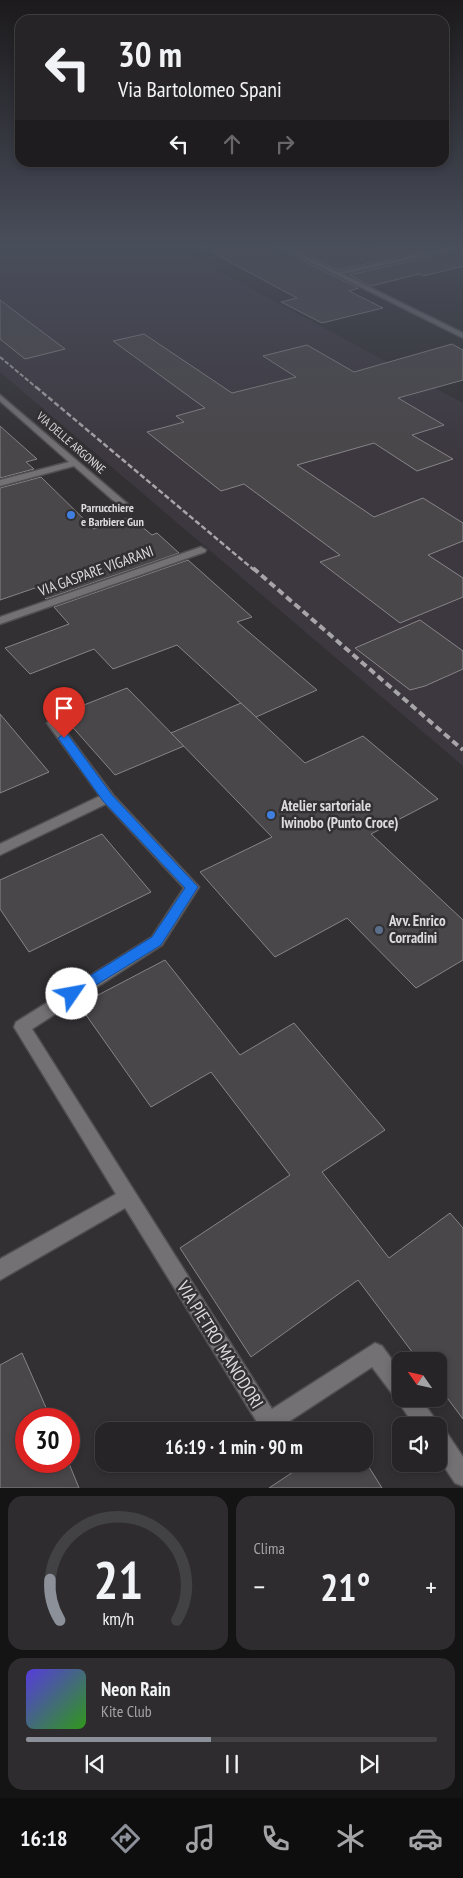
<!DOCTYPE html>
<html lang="it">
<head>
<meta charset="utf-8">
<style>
	:root { --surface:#262426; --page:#2e2c2e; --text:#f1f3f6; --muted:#a4a4a7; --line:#424143; --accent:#8c9099 }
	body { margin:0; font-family:"PT Sans Narrow",sans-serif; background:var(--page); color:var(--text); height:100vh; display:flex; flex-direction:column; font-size:19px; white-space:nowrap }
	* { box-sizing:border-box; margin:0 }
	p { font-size:16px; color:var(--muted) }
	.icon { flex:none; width:28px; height:28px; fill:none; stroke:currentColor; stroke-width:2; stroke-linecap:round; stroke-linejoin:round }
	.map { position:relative; height:1488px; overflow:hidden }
	.sheet { display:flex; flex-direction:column; gap:8px; padding:8px; background:#151415; flex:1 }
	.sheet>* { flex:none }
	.banner { position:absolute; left:15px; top:15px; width:434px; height:152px; border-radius:15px; box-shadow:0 2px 8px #0003,0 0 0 1px var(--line); background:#262426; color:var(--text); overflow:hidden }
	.needle { width:32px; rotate:304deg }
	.buttons { position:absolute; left:392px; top:1352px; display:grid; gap:10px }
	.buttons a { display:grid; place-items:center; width:55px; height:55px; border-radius:10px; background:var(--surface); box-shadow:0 2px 8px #0003,0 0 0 1px var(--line); font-size:25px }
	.speed { position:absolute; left:15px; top:1408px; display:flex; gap:10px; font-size:25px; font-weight:700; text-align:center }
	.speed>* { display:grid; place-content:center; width:65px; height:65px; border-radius:50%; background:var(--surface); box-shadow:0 2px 8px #0003,0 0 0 1px var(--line); line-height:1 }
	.speed .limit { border:8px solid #d22; background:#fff; color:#111 }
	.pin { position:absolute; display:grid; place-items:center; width:42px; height:42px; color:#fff; margin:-51px -21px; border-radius:50% 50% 50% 0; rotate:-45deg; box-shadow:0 0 5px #0007 }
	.pin .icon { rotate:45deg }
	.me { position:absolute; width:55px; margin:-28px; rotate:57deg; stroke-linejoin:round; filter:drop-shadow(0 0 4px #0008) }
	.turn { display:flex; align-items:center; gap:18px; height:105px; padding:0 20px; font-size:22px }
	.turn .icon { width:65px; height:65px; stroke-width:2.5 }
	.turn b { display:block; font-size:35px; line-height:42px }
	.lanes { display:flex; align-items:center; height:48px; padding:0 20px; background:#0003; justify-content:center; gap:25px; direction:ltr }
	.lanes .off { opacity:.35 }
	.big { font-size:38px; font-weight:700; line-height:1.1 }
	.sheet .card { flex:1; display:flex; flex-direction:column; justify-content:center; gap:8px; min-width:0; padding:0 18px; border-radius:15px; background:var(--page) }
	.sheet .dial { align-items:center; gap:0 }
	.dial svg { height:130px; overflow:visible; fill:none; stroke:var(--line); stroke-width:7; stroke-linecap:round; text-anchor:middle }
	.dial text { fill:var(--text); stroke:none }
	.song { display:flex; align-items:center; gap:15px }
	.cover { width:60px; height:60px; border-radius:8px; background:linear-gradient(135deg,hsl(250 70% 55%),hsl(110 70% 35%)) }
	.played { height:5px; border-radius:2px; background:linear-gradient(90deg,var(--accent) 45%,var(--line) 45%) }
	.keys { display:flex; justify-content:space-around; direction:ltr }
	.heat { display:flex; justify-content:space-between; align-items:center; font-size:28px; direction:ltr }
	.sheet .tiles { flex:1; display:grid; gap:8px; grid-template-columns:1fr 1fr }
	.card:last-child { grid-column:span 2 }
	.trip { position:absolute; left:95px; top:1422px; width:278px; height:50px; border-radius:15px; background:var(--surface); box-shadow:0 2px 8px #0003,0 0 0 1px var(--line); font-weight:700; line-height:50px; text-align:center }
	.menu { display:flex; height:80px; justify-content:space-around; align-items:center; background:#0f0e0f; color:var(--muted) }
	.menu .icon { width:35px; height:35px }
	.menu .selected { color:var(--accent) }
	.menu b { font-size:22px; color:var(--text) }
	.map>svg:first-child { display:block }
</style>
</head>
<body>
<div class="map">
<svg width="463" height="1488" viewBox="0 0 463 1488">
	<rect width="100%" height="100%" fill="#323033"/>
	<polygon fill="#3d3840" points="0,246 9,246 24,255 76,246 172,246 463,403 463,766 0,372"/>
	<g fill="#4a474a" stroke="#878487">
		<polygon points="200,246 276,246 277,248 359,288 349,291 383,308 322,323 281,302 297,298"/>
		<polygon points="288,246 368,247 449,246 338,270"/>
		<polygon points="463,249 463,266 423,276 419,274 371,286 349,275"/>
		<polygon points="0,300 65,349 25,359 0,339"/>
		<polygon points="144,334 232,393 296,377 263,356 307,345 354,372 452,344 463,350 463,380 398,398 444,425 412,435 453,459 417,471 374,443 297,465 374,517 423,498 463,523 463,541 428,555 463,578 463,597 400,623 320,562 340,555 244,484 221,491 147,432 184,422 176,416 205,408 113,341"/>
		<polygon points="0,426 37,459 26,462 34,469 0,478"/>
		<polygon points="41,477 94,529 130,517 152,535 157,533 179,553 46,599 35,588 0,600 0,488"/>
		<polygon points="188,560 252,617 237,622 317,690 256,717 177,645 113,669 94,649 30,674 5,648 69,624 54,607"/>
		<polygon points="420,620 463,651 463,669 425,686 410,690 355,648"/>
		<polygon points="127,688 184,746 115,775 61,714"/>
		<polygon points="241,703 305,763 363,736 438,799 371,834 463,920 463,960 416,988 347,918 275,957 200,872 272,837 171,733"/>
		<polygon points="0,714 49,772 0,793"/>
		<polygon points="102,834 151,892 29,952 0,909 0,880"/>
		<polygon points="165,960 240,1055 294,1023 385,1130 322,1172 389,1258 450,1213 463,1228 463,1419 439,1387 439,1361 419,1361 358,1280 251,1357 180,1248 290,1175 211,1072 151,1107 79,1005"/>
		<polygon points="22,1353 51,1419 26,1419 26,1461 68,1461 79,1488 0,1488 0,1365"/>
		<polygon points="305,1464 367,1464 382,1488 269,1488"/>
	</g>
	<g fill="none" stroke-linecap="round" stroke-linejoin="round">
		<g stroke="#504e51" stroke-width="3">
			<g id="minor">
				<polygon points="278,246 285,246 338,272 455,246 463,246 461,248 343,274 463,333 463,338"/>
				<polygon points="0,395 129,505 129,509 123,509 74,466 0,486 0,480 69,462 0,401"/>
				<polygon points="201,547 206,550 205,552 0,624 0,617"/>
				<polygon points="53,719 57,720 113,795 199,887 162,945 32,1029 272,1409 375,1343 382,1346 401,1372 401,1399 421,1399 435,1419 438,1426 415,1426 401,1406 398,1398 394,1396 372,1367 276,1430 262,1430 125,1208 0,1280 0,1259 116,1194 14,1027 16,1022 152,937 184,888 106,804 0,855 0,844 100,796 47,723"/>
				<polygon points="439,1430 447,1433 463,1457 463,1486 455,1483 439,1459"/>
			</g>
		</g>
		<use href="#minor" fill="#737174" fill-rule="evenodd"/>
		<polyline stroke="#a7a5a7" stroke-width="2" stroke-dasharray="4.5 2" stroke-linecap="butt" points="0,357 37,388"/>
		<polyline stroke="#a7a5a7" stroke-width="2.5" stroke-dasharray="5.5 2.5" stroke-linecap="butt" points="36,387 254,570"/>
		<polyline stroke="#a7a5a7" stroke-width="4" stroke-dasharray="7 4" stroke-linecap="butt" points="253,568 463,750"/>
	</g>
	<linearGradient id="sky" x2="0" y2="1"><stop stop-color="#1c1a1c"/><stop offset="0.54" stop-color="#494e5b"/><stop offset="1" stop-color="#494e5b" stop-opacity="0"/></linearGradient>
	<rect width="463" height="454" fill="url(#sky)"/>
	<polygon fill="#1a73e8" stroke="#114b97" points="64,734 68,735 112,795 198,887 161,945 72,1000 67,999 65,994 67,990 152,937 185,888 103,801 58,738"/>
	<g fill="#3f7fe0" stroke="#323033" stroke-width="2">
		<circle cx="71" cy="515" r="5"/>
		<circle cx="271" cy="815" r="5"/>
	</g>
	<circle fill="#5c6f8a" stroke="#323033" stroke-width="2" cx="379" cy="930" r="5"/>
	<g text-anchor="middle" stroke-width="5" stroke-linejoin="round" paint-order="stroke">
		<g font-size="12" fill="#dcdadc" stroke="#323033">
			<text transform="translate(71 443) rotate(41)" y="4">VIA DELLE ARGONNE</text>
		</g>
		<g font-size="12" font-weight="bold" fill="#dcdadc" stroke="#323033" text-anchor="start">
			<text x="81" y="512">Parrucchiere<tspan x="81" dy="14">e Barbiere Gun</tspan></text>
		</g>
		<g font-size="15" fill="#dcdadc" stroke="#323033">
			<text transform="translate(96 571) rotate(-20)" y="5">VIA GASPARE VIGARANI</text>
		</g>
		<g font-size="15" font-weight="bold" fill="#dcdadc" stroke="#323033" text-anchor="start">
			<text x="281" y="811">Atelier sartoriale<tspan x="281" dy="17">Iwinobo (Punto Croce)</tspan></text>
			<text x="389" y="926">Avv. Enrico<tspan x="389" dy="17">Corradini</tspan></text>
		</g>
		<g font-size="18" fill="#dcdadc" stroke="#323033">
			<text transform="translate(220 1345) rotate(58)" y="6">VIA PIETRO MANODORI</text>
		</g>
	</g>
</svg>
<div class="buttons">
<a><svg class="needle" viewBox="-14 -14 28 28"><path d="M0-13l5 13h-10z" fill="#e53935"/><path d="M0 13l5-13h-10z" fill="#a4a4a7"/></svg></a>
<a><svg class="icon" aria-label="sound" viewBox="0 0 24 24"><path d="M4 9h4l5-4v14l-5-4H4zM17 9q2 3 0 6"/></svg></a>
</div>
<div class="speed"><div class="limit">30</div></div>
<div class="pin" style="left:64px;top:738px;background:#d93025"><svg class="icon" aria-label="arrive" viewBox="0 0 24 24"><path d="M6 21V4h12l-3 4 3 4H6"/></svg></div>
<svg class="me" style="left:72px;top:994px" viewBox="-20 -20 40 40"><circle r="19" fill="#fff"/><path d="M0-13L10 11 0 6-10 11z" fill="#1a73e8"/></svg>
<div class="trip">16:19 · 1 min · 90 m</div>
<div class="banner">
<div class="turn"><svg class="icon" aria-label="left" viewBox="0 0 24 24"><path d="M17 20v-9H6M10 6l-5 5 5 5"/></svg><div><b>30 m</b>Via Bartolomeo Spani</div></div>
<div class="lanes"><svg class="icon" aria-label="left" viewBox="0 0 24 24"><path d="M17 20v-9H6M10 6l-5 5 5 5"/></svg><svg class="icon off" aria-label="ahead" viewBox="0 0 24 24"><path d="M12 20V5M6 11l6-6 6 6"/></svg><svg class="icon off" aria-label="right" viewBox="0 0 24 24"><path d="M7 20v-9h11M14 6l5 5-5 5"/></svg></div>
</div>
</div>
<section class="sheet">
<div class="tiles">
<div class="card dial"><svg viewBox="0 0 100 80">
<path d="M14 69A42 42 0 1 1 86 69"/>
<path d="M14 69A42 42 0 0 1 8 44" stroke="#8c9099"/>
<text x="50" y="56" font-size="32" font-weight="700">21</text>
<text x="50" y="72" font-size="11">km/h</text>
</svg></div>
<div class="card"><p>Clima</p>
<div class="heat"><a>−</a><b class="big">21°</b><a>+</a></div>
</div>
<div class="card">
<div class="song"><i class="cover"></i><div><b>Neon Rain</b><p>Kite Club</p></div></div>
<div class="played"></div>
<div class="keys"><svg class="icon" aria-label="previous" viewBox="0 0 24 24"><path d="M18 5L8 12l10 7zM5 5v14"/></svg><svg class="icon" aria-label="pause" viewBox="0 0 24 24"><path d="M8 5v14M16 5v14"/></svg><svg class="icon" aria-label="next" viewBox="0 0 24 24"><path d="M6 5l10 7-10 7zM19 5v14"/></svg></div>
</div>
</div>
</section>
<nav class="menu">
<b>16:18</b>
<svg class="icon selected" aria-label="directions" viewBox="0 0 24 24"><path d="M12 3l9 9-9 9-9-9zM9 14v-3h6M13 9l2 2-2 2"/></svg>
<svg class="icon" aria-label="music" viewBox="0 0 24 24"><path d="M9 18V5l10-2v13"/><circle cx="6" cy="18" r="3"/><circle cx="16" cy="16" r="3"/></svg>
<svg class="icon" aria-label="phone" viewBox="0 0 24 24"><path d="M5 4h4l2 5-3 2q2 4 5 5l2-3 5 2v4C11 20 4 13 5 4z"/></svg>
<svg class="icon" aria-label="climate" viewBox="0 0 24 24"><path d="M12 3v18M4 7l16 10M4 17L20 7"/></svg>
<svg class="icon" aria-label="car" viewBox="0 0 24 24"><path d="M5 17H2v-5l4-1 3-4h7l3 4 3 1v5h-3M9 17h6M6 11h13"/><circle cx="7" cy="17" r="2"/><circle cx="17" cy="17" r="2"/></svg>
</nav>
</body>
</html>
